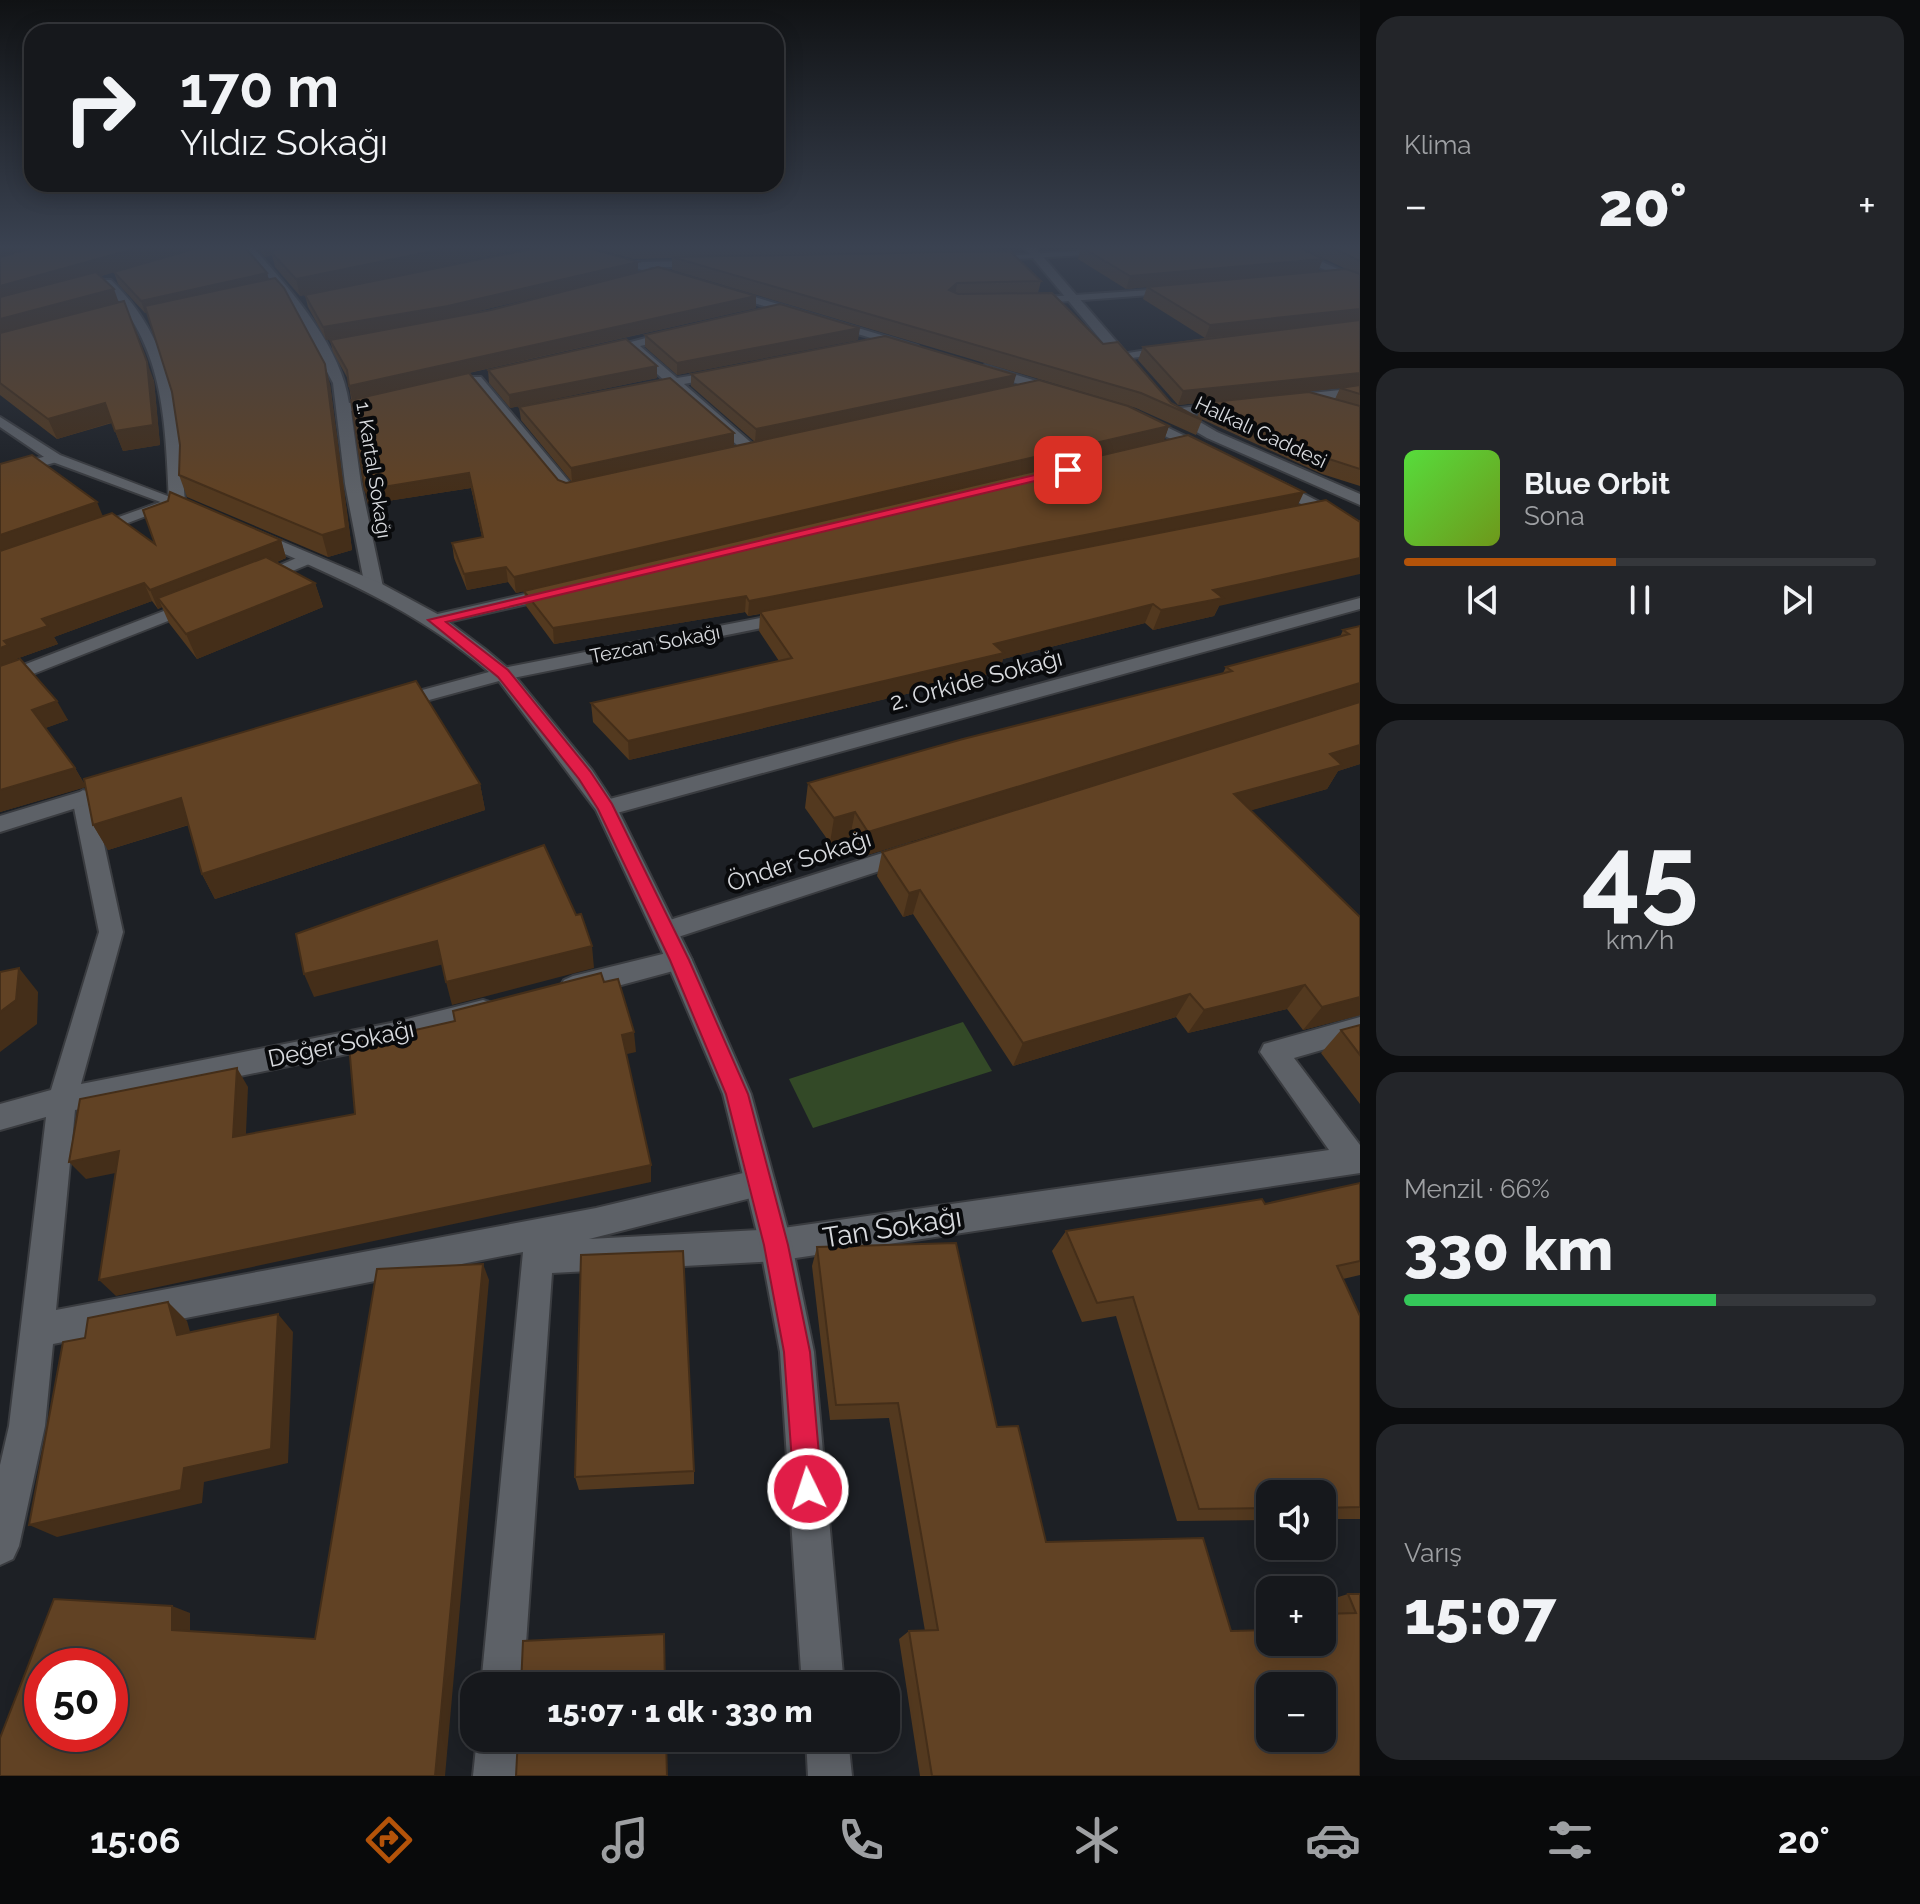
<!DOCTYPE html>
<html lang="tr">
<head>
<meta charset="utf-8">
<style>
	:root { --surface:#16181c; --page:#232529; --text:#f1f3f6; --muted:#9ea0a3; --line:#35373b; --accent:#b45309 }
	body { margin:0; font-family:Raleway,sans-serif; background:var(--page); color:var(--text); height:100vh; display:flex; flex-direction:column; font-size:30px; white-space:nowrap }
	* { box-sizing:border-box; margin:0 }
	p { font-size:26px; color:var(--muted) }
	.icon { flex:none; width:44px; height:44px; fill:none; stroke:currentColor; stroke-width:2; stroke-linecap:round; stroke-linejoin:round }
	.map { position:relative; flex:1; overflow:hidden }
	.side { display:flex; flex-direction:column; gap:16px; padding:16px; background:#0c0d0f; width:560px }
	.side>* { flex:none }
	.hud { position:absolute; left:24px; top:24px; width:760px; height:168px; border-radius:24px; box-shadow:0 4px 20px #0003,0 0 0 2px var(--line); background:#16181c; color:var(--text); overflow:hidden }
	.buttons { position:absolute; left:1256px; top:1480px; display:grid; gap:16px }
	.buttons a { display:grid; place-items:center; width:80px; height:80px; border-radius:16px; background:var(--surface); box-shadow:0 4px 20px #0003,0 0 0 2px var(--line); font-size:40px }
	.speed { position:absolute; left:24px; top:1648px; display:flex; gap:16px; font-size:40px; font-weight:700; text-align:center }
	.speed>* { display:grid; place-content:center; width:104px; height:104px; border-radius:50%; background:var(--surface); box-shadow:0 4px 20px #0003,0 0 0 2px var(--line); line-height:1 }
	.speed .limit { border:12px solid #d22; background:#fff; color:#111 }
	.pin { position:absolute; display:grid; place-items:center; width:68px; height:68px; color:#fff; margin:-34px; border-radius:16px; box-shadow:0 4px 12px #0006 }
	.me { position:absolute; width:88px; margin:-44px; rotate:356deg; stroke-linejoin:round; filter:drop-shadow(0 0 6px #0008) }
	.turn { display:flex; align-items:center; gap:28px; height:168px; padding:0 24px; font-size:36px }
	.turn .icon { width:104px; height:104px; stroke-width:2.5 }
	.turn b { display:block; font-size:56px; line-height:68px }
	.big { font-size:60px; font-weight:800; line-height:1.1 }
	.side .card { flex:1; display:flex; flex-direction:column; justify-content:center; gap:12px; min-width:0; padding:0 28px; border-radius:24px; background:var(--page) }
	.side .dial { align-items:center; gap:0 }
	.dial b { font-size:104px; line-height:1 }
	.song { display:flex; align-items:center; gap:24px }
	.cover { width:96px; height:96px; border-radius:12px; background:linear-gradient(135deg,hsl(110 70% 55%),hsl(80 70% 35%)) }
	.played { height:8px; border-radius:4px; background:linear-gradient(90deg,var(--accent) 45%,var(--line) 45%) }
	.keys { display:flex; justify-content:space-around; direction:ltr }
	.heat { display:flex; justify-content:space-between; align-items:center; font-size:44px; direction:ltr }
	.charge { height:12px; border-radius:6px; background:linear-gradient(90deg,#34c759 66%,var(--line) 0) }
	.trip { position:absolute; left:460px; top:1672px; width:440px; height:80px; border-radius:24px; background:var(--surface); box-shadow:0 4px 20px #0003,0 0 0 2px var(--line); font-weight:800; line-height:80px; text-align:center }
	.menu { display:flex; height:128px; justify-content:space-around; align-items:center; background:#090a0b; color:var(--muted) }
	.menu .icon { width:56px; height:56px }
	.menu .active { color:var(--accent) }
	.menu b { font-size:36px; color:var(--text) }
	main { display:flex; flex:1; min-height:0 }
	.map>svg:first-child { display:block }
</style>
</head>
<body>
<main>
<div class="map">
<svg width="1360" height="1776" viewBox="0 0 1360 1776">
	<rect width="100%" height="100%" fill="#1d2025"/>
	<polygon fill="#334927" points="963,1022 992,1071 813,1128 789,1079"/>
	<g fill="none" stroke-linecap="round" stroke-linejoin="round">
		<g stroke="#3a3c40" stroke-width="4">
			<g id="street">
				<path d="M240,245h11c38,43 90,100 98,158l34,-7 7,4 -39,11 10,73 22,103 -3,4h-12l-3,-4 -20,-103 -12,-101 -42,-79z"/>
				<polygon points="573,245 617,245 551,253 546,250"/>
				<polygon points="1271,245 1285,245 1360,279 1360,286"/>
				<polygon points="1111,248 1115,253 984,261 979,258"/>
				<polygon points="635,262 703,261 708,264 703,267 631,267"/>
				<path d="M103,280h8c64,62 68,136 74,221l-91,35 -8,-5 2,-3 81,-29c-4,-81 -5,-155 -66,-215z"/>
				<polygon points="1180,288 1176,293 1030,304 1024,301 1030,298"/>
				<polygon points="676,330 680,331 680,337 640,346 677,378 726,370 726,376 684,384 756,447 756,453 746,453 672,387 638,392 638,386 665,381 629,349 603,355 597,351"/>
				<polygon points="1171,346 1177,350 1175,353 1122,359 1116,355"/>
				<polygon points="471,377 481,377 571,484 592,482 592,488 562,493 471,383"/>
				<polygon points="1360,388 1360,396 1291,403 1284,399 1291,395"/>
				<polygon points="1230,402 1235,403 1235,409 1173,417 1166,413 1173,409"/>
				<polygon points="55,454 62,458 60,461 0,478 0,468"/>
				<polygon points="308,553 316,558 314,562 261,584 249,584 246,580"/>
				<polygon points="556,587 565,592 562,596 435,625 426,620 429,616"/>
				<polygon points="1360,598 1360,609 606,816 595,808 606,800"/>
				<polygon points="195,599 201,600 201,608 0,687 0,674"/>
				<polygon points="791,612 800,617 797,621 503,680 493,674 503,668"/>
				<polygon points="83,790 94,798 123,932 81,1084 391,1023 483,1000 492,1003 496,1011 492,1019 483,1022 391,1045 75,1110 56,1310 596,1208 760,1169 771,1173 775,1183 771,1193 589,1239 776,1229 1329,1150 1260,1052 1264,1044 1360,1017 1360,1039 1294,1058 1360,1145 1360,1173 776,1261 552,1273 523,1686 481,1686 523,1252 53,1344 45,1426 19,1546 13,1559 0,1565 0,1465 9,1426 46,1117 0,1130 0,1104 51,1090 99,932 72,798"/>
				<polygon points="911,844 919,846 923,852 919,858 666,941 657,938 654,931 657,924"/>
				<polygon points="679,950 688,953 692,960 688,967 573,998 564,994 560,987 564,980 573,976"/>
				<polygon points="477,1738 519,1738 517,1776 473,1776"/>
			</g>
		</g>
		<g stroke="#3a3c40" stroke-width="4">
			<g id="secondary">
				<polygon points="556,245 573,245 686,278 677,280"/>
				<polygon points="1022,245 1033,245 1135,363 1135,369 1125,369"/>
				<polygon points="720,289 728,289 918,346 908,349 720,293"/>
				<polygon points="985,365 1062,389 1064,392 1057,396 980,372 979,369"/>
				<polygon points="1166,408 1176,408 1217,432 1360,494 1360,505 1207,438 1166,414"/>
				<polygon points="1132,415 1142,415 1216,451 1204,454 1132,421"/>
				<polygon points="0,417 60,455 207,511 193,514 50,461 0,427"/>
				<polygon points="1269,481 1279,481 1360,523 1360,535 1269,487"/>
				<path d="M255,530l125,53 61,33 44,33 25,21 82,100 25,38 75,152 59,134 41,151 22,107 30,334h-42l-22,-334 -20,-107 -37,-151 -57,-134 -70,-150 -97,-129 -103,28 -7,-2 -3,-4 3,-4 100,-27c-75,-64 -151,-94 -240,-134l-2,-3z"/>
				<polygon points="116,781 124,783 127,788 124,793 0,832 0,816"/>
				<polygon points="806,1738 848,1738 852,1776 808,1776"/>
			</g>
		</g>
		<use href="#street" fill="#5d6167" fill-rule="evenodd"/>
		<use href="#secondary" fill="#5d6167" fill-rule="evenodd"/>
	</g>
	<g fill="#53391f" fill-rule="evenodd">
		<polygon points="0,245 267,273 269,280 330,384 352,550 328,557 187,497 179,475 180,445 172,392 147,312 145,313 118,284 114,272 101,276 119,302 154,381 160,445 123,451 112,423 57,439 0,395"/>
		<polygon points="254,245 541,245 300,296 275,267 272,255 265,257"/>
		<path d="M600,245h398l-2,6 45,30 -3,12 65,51 68,59 26,14 6,-14 132,-4 5,-11 -162,17 -40,-45 5,-13 62,-9 -62,-39 4,-12 -21,2 -48,-30 3,-12 -19,2 -6,-4h304v241l-38,-12 -125,-57 5,3 -6,15 -60,-27 -464,-138v-12l-38,1 -34,-9zM1302,249l4,1 40,19 -28,2 5,-12z"/>
		<path d="M638,262v10l118,36 -287,65 89,107 8,3 189,-41 -64,-56v-12l322,11 156,41 -5,14 -587,138 642,28 -5,10 -61,14 -8,-7 -142,36 -4,13 -370,88 -36,-38 -2,-19 188,-42 -20,-30 1,-17 -12,2 -3,-4 -191,32 -28,-38 -2,-15 -8,2 -8,-11 -41,8 -13,-32 -2,-15 30,-6 -11,-49 -103,16 -3,-14 -17,-111 -15,-27 -3,-12 54,-10 -58,10 -18,-33 -3,-12zM588,285l-97,25 -29,5z"/>
		<polygon points="645,335 858,340 677,375 645,347"/>
		<polygon points="657,366 657,378 510,408 489,383 488,370"/>
		<polygon points="670,378 572,482 521,420 519,407"/>
		<polygon points="0,464 103,516 155,544 281,540 286,558 277,562 315,583 323,607 197,659 169,623 162,607 158,609 152,601 54,637 58,644 16,659 68,720 45,728 75,768 85,785 480,784 485,810 215,899 202,874 189,825 108,850 93,825 85,787 0,812"/>
		<polygon points="1360,626 1360,764 1338,771 1327,789 1251,810 1360,917 1360,1015 1303,1030 1287,1009 1188,1033 1176,1017 1013,1066 913,914 903,917 877,876 882,852 1111,780 864,856 850,837 830,843 805,808 808,783 1223,673 1226,667 1340,637 1343,630"/>
		<polygon points="1360,1025 1360,1104 1321,1053 1341,1030"/>
		<polygon points="1360,1183 1360,1275 1343,1279 1360,1316 1360,1519 1322,1519 1322,1494 1270,1494 1270,1520 1177,1521 1116,1316 1082,1322 1052,1251 1066,1231 1265,1204"/>
		<polygon points="817,1247 997,1427 1046,1542 1231,1631 1322,1642 1323,1614 1322,1602 1348,1594 1360,1594 1360,1776 920,1776 899,1639 909,1631 925,1631 889,1418 830,1420 812,1266"/>
		<polygon points="694,1471 694,1484 579,1490 575,1477"/>
	</g>
	<g fill="#442e19">
		<polygon points="2,245 72,245 0,264 0,246"/>
		<polygon points="148,245 210,245 0,305 0,286"/>
		<polygon points="262,245 325,245 270,251 272,255 265,257"/>
		<polygon points="462,245 541,245 300,296 296,279"/>
		<polygon points="1063,245 1106,245 1062,249"/>
		<polygon points="1323,259 1318,271 1126,289 1130,276"/>
		<polygon points="638,262 638,273 449,318 326,340 323,327"/>
		<polygon points="267,273 270,285 145,313 141,301"/>
		<polygon points="957,283 955,296 949,290"/>
		<polygon points="114,289 120,306 0,339 0,319"/>
		<polygon points="756,296 756,308 352,399 349,386"/>
		<polygon points="1360,309 1360,321 1205,338 1210,325"/>
		<polygon points="860,328 858,340 677,375 677,363"/>
		<polygon points="147,362 154,381 160,445 123,451 115,431"/>
		<polygon points="325,364 330,384 352,550 328,557 322,535"/>
		<polygon points="657,366 657,378 510,408 509,395"/>
		<polygon points="1360,373 1360,386 1178,405 1183,391"/>
		<polygon points="1016,375 1013,386 755,442 756,429"/>
		<polygon points="105,403 113,422 57,439 48,419"/>
		<polygon points="1169,426 1164,440 516,593 514,577"/>
		<polygon points="734,433 734,446 572,482 571,468"/>
		<polygon points="469,473 471,488 368,504 365,490"/>
		<polygon points="1304,492 1297,507 748,616 749,601"/>
		<polygon points="97,502 104,519 0,557 0,535"/>
		<polygon points="281,540 286,558 164,606 158,598 162,607 158,609 150,590"/>
		<polygon points="1360,558 1360,574 1219,606 1214,616 1153,630 1161,610 1213,590"/>
		<polygon points="506,567 508,582 467,590 464,574"/>
		<polygon points="144,583 152,601 54,637 58,644 16,659 19,663 0,671 0,648 4,641 42,619"/>
		<polygon points="315,583 323,607 197,659 186,634"/>
		<polygon points="746,596 745,612 554,644 553,628"/>
		<polygon points="1153,604 1145,623 1003,659 999,672 629,760 628,741 994,644"/>
		<polygon points="1360,683 1360,703 864,856 868,832"/>
		<polygon points="57,701 68,720 43,729 32,710"/>
		<polygon points="1360,745 1360,764 1338,771 1327,789 1221,819 1234,794 1330,754"/>
		<polygon points="75,768 86,787 0,812 0,790"/>
		<polygon points="480,784 485,810 215,899 202,874"/>
		<polygon points="181,798 194,823 108,850 93,825"/>
		<polygon points="855,812 850,837 830,843 834,818"/>
		<polygon points="920,890 913,914 903,917 909,893"/>
		<polygon points="437,941 444,964 314,997 304,974"/>
		<polygon points="592,946 594,968 452,1005 446,982"/>
		<polygon points="19,968 38,992 37,1024 0,1052 0,1012"/>
		<polygon points="1305,985 1287,1009 1188,1033 1204,1010"/>
		<polygon points="1190,994 1176,1017 1013,1066 1023,1043"/>
		<polygon points="1360,997 1360,1015 1303,1030 1322,1007"/>
		<polygon points="634,1032 636,1052 623,1055 622,1035"/>
		<polygon points="237,1068 248,1087 245,1155 233,1137"/>
		<polygon points="119,1151 135,1169 86,1179 69,1162"/>
		<polygon points="651,1165 651,1182 116,1296 99,1280"/>
		<polygon points="483,1264 489,1280 445,1776 435,1776"/>
		<polygon points="168,1302 187,1321 196,1353 177,1335"/>
		<polygon points="278,1314 293,1332 288,1463 204,1482 202,1503 57,1537 29,1525 184,1468"/>
		<polygon points="172,1606 190,1613 190,1636 172,1630"/>
	</g>
	<g fill="#614224" stroke="#442e19" stroke-width="2" fill-rule="evenodd">
		<polygon points="42,245 148,245 0,286 0,257"/>
		<polygon points="207,245 243,245 267,273 141,301 114,272"/>
		<polygon points="297,245 462,245 296,279 270,251"/>
		<polygon points="551,245 579,245 638,262 448,306 323,327 305,295"/>
		<polygon points="1098,245 1294,245 1323,259 1130,276 1081,247"/>
		<polygon points="1327,245 1360,245 1360,261"/>
		<polygon points="1010,251 1041,281 957,283 949,290 958,294 1052,293 1103,344 1118,342 1171,403 1202,420 1141,393 672,257"/>
		<polygon points="658,267 756,296 349,386 347,370 330,340 491,310"/>
		<polygon points="1346,269 1360,274 1360,309 1210,325 1147,287"/>
		<polygon points="96,272 114,289 0,319 0,297"/>
		<polygon points="275,278 284,288 325,364 346,528 322,535 179,475 180,445 172,392 145,306"/>
		<polygon points="124,301 147,362 153,425 115,431 105,403 48,419 0,383 0,333"/>
		<polygon points="780,304 860,328 677,363 645,335"/>
		<polygon points="1360,320 1360,373 1183,391 1143,347"/>
		<polygon points="885,336 1016,375 756,429 691,374"/>
		<polygon points="626,339 657,366 509,395 488,370"/>
		<polygon points="469,373 558,480 566,483 1039,380 1128,406 1169,426 514,577 506,567 464,574 452,543 483,537 469,473 365,490 351,400"/>
		<polygon points="670,378 734,433 571,468 519,407"/>
		<polygon points="1360,385 1360,394 1340,388"/>
		<polygon points="1309,392 1360,406 1360,469 1329,459 1203,403"/>
		<polygon points="1188,435 1304,492 749,601 746,596 553,628 524,591"/>
		<polygon points="32,455 97,502 0,535 0,464"/>
		<polygon points="170,492 281,540 150,590 144,583 42,619 48,626 4,641 8,645 0,648 0,551 112,513 155,544 143,510 168,501"/>
		<polygon points="1326,500 1360,522 1360,558 1213,590 1223,598 1161,610 1153,604 994,644 1004,653 628,741 591,703 792,658 760,612"/>
		<polygon points="266,557 315,583 186,634 158,598"/>
		<polygon points="1360,626 1360,683 868,832 855,812 834,818 808,783 963,739 1232,671 1226,667 1349,634 1343,630"/>
		<polygon points="20,659 57,701 32,710 75,768 0,790 0,666"/>
		<polygon points="416,681 480,784 202,874 181,798 93,825 84,779"/>
		<polygon points="1360,702 1360,745 1330,754 1342,765 1234,794 1360,917 1360,997 1322,1007 1305,985 1204,1010 1190,994 1023,1043 920,890 909,893 882,852"/>
		<polygon points="544,845 576,915 581,914 592,946 446,982 437,941 304,974 296,934"/>
		<polygon points="19,968 16,1000 0,1012 0,972"/>
		<polygon points="601,973 604,982 618,979 634,1032 622,1035 651,1165 99,1280 119,1151 69,1162 80,1099 237,1068 233,1137 355,1114 349,1045 455,1021 453,1011"/>
		<polygon points="1360,1025 1360,1055 1341,1030"/>
		<polygon points="1360,1183 1360,1261 1337,1266 1360,1316 1360,1507 1322,1508 1322,1494 1270,1494 1270,1508 1199,1509 1133,1297 1097,1303 1066,1231 1262,1199 1265,1204"/>
		<path d="M956,1243l41,184 21,-1 28,116 157,-4 28,93 39,-1v12h52v-28l34,-1 -8,-19h12v182h-428l-23,-145 29,-1 -40,-227 -62,2 -19,-158zM1270,1686h52v52h-52z"/>
		<polygon points="683,1251 694,1471 575,1477 581,1255"/>
		<path d="M483,1264l-48,512h-435v-38l54,-139 118,7v24l143,9 62,-370zM42,1666h68v68h-68z"/>
		<polygon points="168,1302 177,1335 278,1314 271,1449 184,1468 181,1490 29,1525 63,1342 85,1338 88,1318"/>
		<polygon points="664,1634 665,1686 521,1686 523,1641"/>
		<polygon points="518,1738 666,1738 667,1776 516,1776"/>
	</g>
	<linearGradient id="sky" x2="0" y2="1"><stop stop-color="#101214"/><stop offset="0.5" stop-color="#3a4251"/><stop offset="1" stop-color="#3a4251" stop-opacity="0"/></linearGradient>
	<rect width="1360" height="494" fill="url(#sky)"/>
	<polygon fill="#e11d48" stroke="#92132f" stroke-width="2" points="1068,467 1072,472 446,622 508,670 590,771 612,804 689,960 748,1094 788,1245 810,1352 822,1489 817,1499 808,1503 798,1499 794,1489 784,1352 764,1245 726,1094 670,960 598,809 579,779 498,677 428,620"/>
	<g text-anchor="middle" stroke-width="8" stroke-linejoin="round" paint-order="stroke">
		<g font-size="20" fill="#d8dade" stroke="#090a0c">
			<text transform="translate(1261 432) rotate(25)" y="7">Halkalı Caddesi</text>
			<text transform="translate(374 470) rotate(81)" y="7">1. Kartal Sokağı</text>
			<text transform="translate(655 644) rotate(-11)" y="7">Tezcan Sokağı</text>
		</g>
		<g font-size="24" fill="#d8dade" stroke="#090a0c">
			<text transform="translate(976 680) rotate(-15)" y="8">2. Orkide Sokağı</text>
			<text transform="translate(799 861) rotate(-18)" y="8">Önder Sokağı</text>
			<text transform="translate(341 1044) rotate(-12)" y="8">Değer Sokağı</text>
		</g>
		<g font-size="28" fill="#d8dade" stroke="#090a0c">
			<text transform="translate(892 1227) rotate(-9)" y="10">Tan Sokağı</text>
		</g>
	</g>
</svg>
<div class="buttons">
<a><svg class="icon" aria-label="sound" viewBox="0 0 24 24"><path d="M4 9h4l5-4v14l-5-4H4zM17 9q2 3 0 6"/></svg></a>
<a>+</a>
<a>−</a>
</div>
<div class="speed"><div class="limit">50</div></div>
<div class="pin" style="left:1068px;top:470px;background:#d93025"><svg class="icon" aria-label="arrive" viewBox="0 0 24 24"><path d="M6 21V4h12l-3 4 3 4H6"/></svg></div>
<svg class="me" style="left:808px;top:1489px" viewBox="-20 -20 40 40"><circle r="17" fill="#e11d48" stroke="#fff" stroke-width="3"/><path d="M0-11L8 9 0 5-8 9z" fill="#fff"/></svg>
<div class="trip">15:07 · 1 dk · 330 m</div>
<div class="hud">
<div class="turn"><svg class="icon" aria-label="right" viewBox="0 0 24 24"><path d="M7 20v-9h11M14 6l5 5-5 5"/></svg><div><b>170 m</b>Yıldız Sokağı</div></div>
</div>
</div>
<section class="side">
<div class="card"><p>Klima</p>
<div class="heat"><a>−</a><b class="big">20°</b><a>+</a></div>
</div>
<div class="card">
<div class="song"><i class="cover"></i><div><b>Blue Orbit</b><p>Sona</p></div></div>
<div class="played"></div>
<div class="keys"><svg class="icon" aria-label="previous" viewBox="0 0 24 24"><path d="M18 5L8 12l10 7zM5 5v14"/></svg><svg class="icon" aria-label="pause" viewBox="0 0 24 24"><path d="M8 5v14M16 5v14"/></svg><svg class="icon" aria-label="next" viewBox="0 0 24 24"><path d="M6 5l10 7-10 7zM19 5v14"/></svg></div>
</div>
<div class="card dial"><b>45</b><p>km/h</p></div>
<div class="card"><p>Menzil · 66%</p><b class="big">330 km</b><div class="charge"></div></div>
<div class="card"><p>Varış</p><b class="big">15:07</b></div>
</section>
</main>
<nav class="menu">
<b>15:06</b>
<svg class="icon active" aria-label="directions" viewBox="0 0 24 24"><path d="M12 3l9 9-9 9-9-9zM9 14v-3h6M13 9l2 2-2 2"/></svg>
<svg class="icon" aria-label="music" viewBox="0 0 24 24"><path d="M9 18V5l10-2v13"/><circle cx="6" cy="18" r="3"/><circle cx="16" cy="16" r="3"/></svg>
<svg class="icon" aria-label="phone" viewBox="0 0 24 24"><path d="M5 4h4l2 5-3 2q2 4 5 5l2-3 5 2v4C11 20 4 13 5 4z"/></svg>
<svg class="icon" aria-label="climate" viewBox="0 0 24 24"><path d="M12 3v18M4 7l16 10M4 17L20 7"/></svg>
<svg class="icon" aria-label="car" viewBox="0 0 24 24"><path d="M5 17H2v-5l4-1 3-4h7l3 4 3 1v5h-3M9 17h6M6 11h13"/><circle cx="7" cy="17" r="2"/><circle cx="17" cy="17" r="2"/></svg>
<svg class="icon" aria-label="filters" viewBox="0 0 24 24"><path d="M4 7h16M4 17h16"/><circle cx="9" cy="7" r="2"/><circle cx="15" cy="17" r="2"/></svg>
<b>20°</b>
</nav>
</body>
</html>
